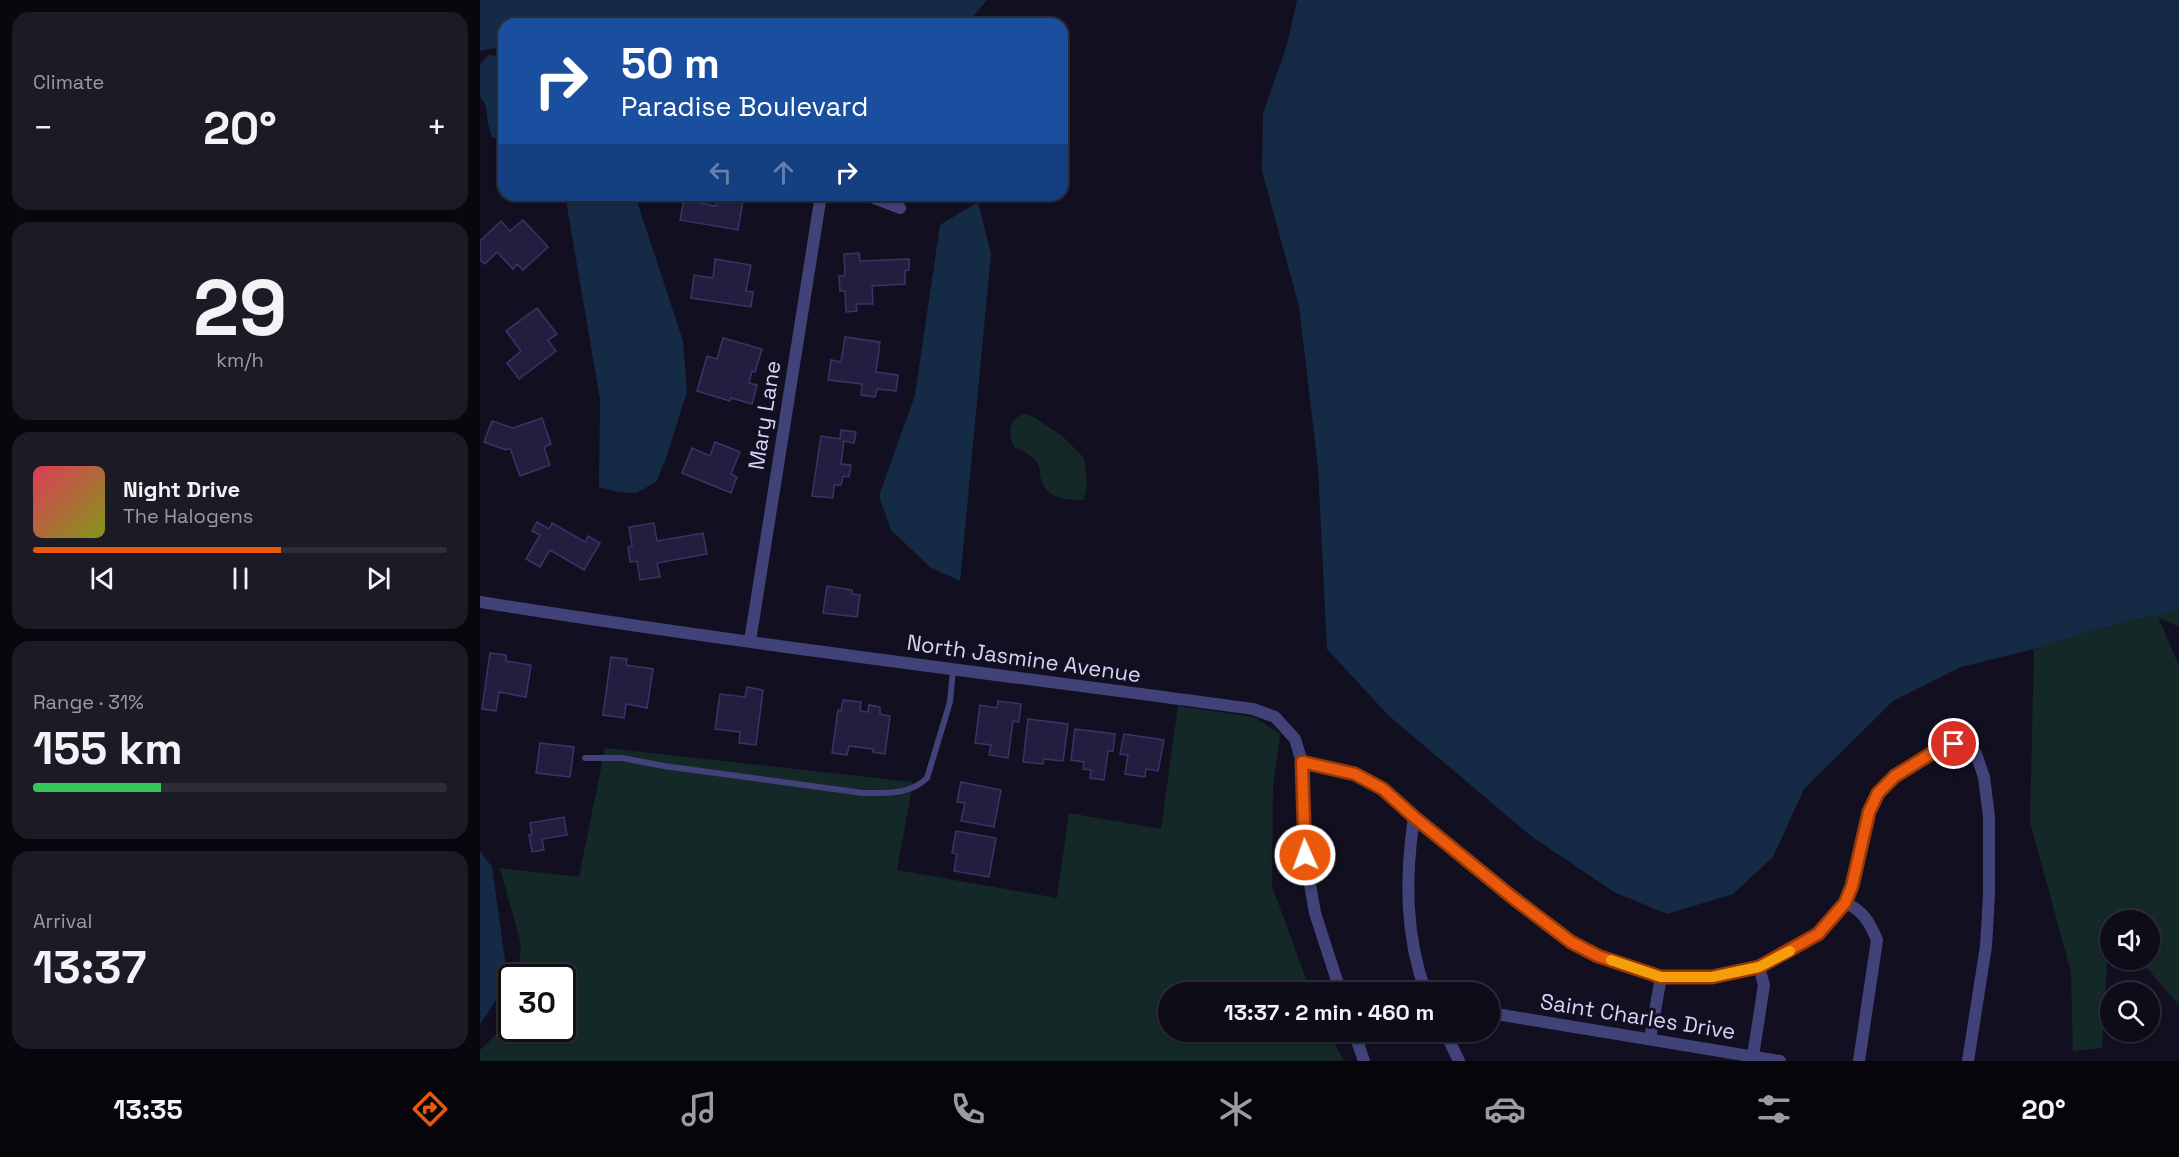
<!DOCTYPE html>
<html lang="en">
<head>
<meta charset="utf-8">
<style>
	:root { --surface:#0e0c18; --page:#1c1a25; --text:#f1f3f6; --muted:#9b9ba2; --line:#2e2c37; --accent:#ea580c }
	body { margin:0; font-family:"Space Grotesk",sans-serif; background:var(--page); color:var(--text); height:100vh; display:flex; flex-direction:column; font-size:22px; white-space:nowrap }
	* { box-sizing:border-box; margin:0 }
	p { font-size:20px; color:var(--muted) }
	.icon { flex:none; width:33px; height:33px; fill:none; stroke:currentColor; stroke-width:2; stroke-linecap:round; stroke-linejoin:round }
	.map { position:relative; flex:1; overflow:hidden }
	.side { display:flex; flex-direction:column; gap:12px; padding:12px; background:#08070d; width:480px }
	.side>* { flex:none }
	.top-card { position:absolute; left:18px; top:18px; width:570px; height:183px; border-radius:18px; box-shadow:0 2px 4px #0004,0 0 0 2px var(--line); background:#1a4fa0; color:#fff; overflow:hidden }
	.tools { position:absolute; left:1620px; top:910px; display:grid; gap:12px }
	.tools a { display:grid; place-items:center; width:60px; height:60px; border-radius:50%; background:var(--surface); box-shadow:0 2px 4px #0004,0 0 0 2px var(--line); font-size:30px }
	.speed { position:absolute; left:18px; top:964px; display:flex; gap:12px; font-size:30px; font-weight:700; text-align:center }
	.speed>* { display:grid; place-content:center; width:78px; height:78px; border-radius:50%; background:var(--surface); box-shadow:0 2px 4px #0004,0 0 0 2px var(--line); line-height:1 }
	.speed .limit { border:3px solid #111; border-radius:9px; background:#fff; color:#111 }
	.pin { position:absolute; display:grid; place-items:center; width:51px; height:51px; color:#fff; margin:-26px; border:3px solid #fff; border-radius:50%; box-shadow:0 2px 6px #0007 }
	.me { position:absolute; width:66px; margin:-33px; rotate:358deg; stroke-linejoin:round; filter:drop-shadow(0 0 4px #0008) }
	.turn { display:flex; align-items:center; gap:21px; height:126px; padding:0 24px; font-size:27px }
	.turn .icon { width:78px; height:78px; stroke-width:2.5 }
	.turn b { display:block; font-size:42px; line-height:51px }
	.lanes { display:flex; align-items:center; height:57px; padding:0 24px; background:#0003; justify-content:center; gap:30px; direction:ltr }
	.lanes .off { opacity:.35 }
	.big { font-size:45px; font-weight:700; line-height:1.1 }
	.side .card { flex:1; display:flex; flex-direction:column; justify-content:center; gap:9px; min-width:0; padding:0 21px; border-radius:18px; background:var(--page) }
	.side .dial { align-items:center; gap:0 }
	.dial b { font-size:78px; line-height:1 }
	.song { display:flex; align-items:center; gap:18px }
	.cover { width:72px; height:72px; border-radius:9px; background:linear-gradient(135deg,hsl(350 70% 55%),hsl(70 70% 35%)) }
	.played { height:6px; border-radius:3px; background:linear-gradient(90deg,var(--accent) 60%,var(--line) 60%) }
	.keys { display:flex; justify-content:space-around; direction:ltr }
	.heat { display:flex; justify-content:space-between; align-items:center; font-size:33px; direction:ltr }
	.charge { height:9px; border-radius:4px; background:linear-gradient(90deg,#34c759 31%,var(--line) 0) }
	.trip { position:absolute; left:678px; top:982px; width:342px; height:60px; border-radius:30px; background:var(--surface); box-shadow:0 2px 4px #0004,0 0 0 2px var(--line); font-weight:700; line-height:60px; text-align:center }
	.dock { display:flex; height:96px; justify-content:space-around; align-items:center; background:#06050a; color:var(--muted) }
	.dock .icon { width:42px; height:42px }
	.dock .active { color:var(--accent) }
	.dock b { font-size:27px; color:var(--text) }
	main { display:flex; flex:1; min-height:0 }
	.map>svg:first-child { display:block }
</style>
</head>
<body>
<main>
<section class="side">
<div class="card"><p>Climate</p>
<div class="heat"><a>−</a><b class="big">20°</b><a>+</a></div>
</div>
<div class="card dial"><b>29</b><p>km/h</p></div>
<div class="card">
<div class="song"><i class="cover"></i><div><b>Night Drive</b><p>The Halogens</p></div></div>
<div class="played"></div>
<div class="keys"><svg class="icon" aria-label="previous" viewBox="0 0 24 24"><path d="M18 5L8 12l10 7zM5 5v14"/></svg><svg class="icon" aria-label="pause" viewBox="0 0 24 24"><path d="M8 5v14M16 5v14"/></svg><svg class="icon" aria-label="next" viewBox="0 0 24 24"><path d="M6 5l10 7-10 7zM19 5v14"/></svg></div>
</div>
<div class="card"><p>Range · 31%</p><b class="big">155 km</b><div class="charge"></div></div>
<div class="card"><p>Arrival</p><b class="big">13:37</b></div>
</section>
<div class="map">
<svg width="1699" height="1061" viewBox="0 0 1699 1061">
	<rect width="100%" height="100%" fill="#121020"/>
	<g fill="#142927" fill-rule="evenodd">
		<path d="M544,414l8,2 30,20 22,22 3,28 -3,14c-19,0 -37,-1 -43,-21 -1,-4 -1,-11 -3,-15 -4,-7 -15,-14 -23,-16 -8,-12 -6,-30 9,-34z"/>
		<path d="M1699,610v17l-21,-10 21,49v339l-31,-36 -41,-6 -5,85 -29,3 -2,-79 -41,-150 4,-173 95,-29 28,-4zM1630,921h40v39h-40z"/>
		<polygon points="698,706 774,717 800,734 793,785 792,886 831,993 688,993 688,1032 848,1032 864,1061 0,1061 0,1050 31,1020 32,1029 82,1029 82,978 38,978 41,944 20,868 99,877 125,748 433,782 417,870 577,898 589,813 681,829"/>
	</g>
	<g fill="#152a45">
		<polygon points="0,0 507,0 487,24 302,24 270,18 232,24 24,24 24,46 0,51"/>
		<polygon points="817,0 1699,0 1699,610 1677,616 1649,620 1554,649 1481,667 1413,701 1324,789 1293,857 1253,894 1187,914 1134,892 1051,836 908,715 847,649 838,467 819,306 782,171 783,113 807,45"/>
		<polygon points="9,55 24,57 24,142 12,137 8,123 6,106 0,96 0,64"/>
		<polygon points="85,195 155,195 203,341 207,392 185,461 176,482 156,493 137,492 119,487 120,399"/>
		<polygon points="498,202 511,254 480,581 450,567 411,530 399,496 435,395 460,225"/>
		<polygon points="0,851 12,867 28,982 0,1024"/>
	</g>
	<g fill="#231e3f" stroke="#3b3368" stroke-width="1.5">
		<polygon points="238,195 264,195 258,230 200,220 204,200 236,206"/>
		<polygon points="43,220 68,247 43,270 37,264 33,269 17,252 5,264 0,260 0,241 21,221 30,231"/>
		<polygon points="379,253 380,261 429,259 429,270 425,271 425,284 392,286 393,304 376,304 377,311 366,312 365,291 360,291 359,276 365,276 364,254"/>
		<polygon points="235,259 271,265 266,291 273,292 271,307 211,298 214,275 233,278"/>
		<polygon points="57,308 77,334 68,340 76,351 39,379 27,363 41,351 26,331"/>
		<polygon points="365,337 400,342 396,372 418,375 416,391 397,389 395,397 381,395 382,384 348,380 351,360 361,362"/>
		<polygon points="243,338 282,349 275,372 272,371 269,383 277,385 272,404 251,398 250,401 217,391 227,356 237,359"/>
		<polygon points="62,418 71,444 64,447 70,465 40,476 30,448 26,450 4,442 12,421 33,428"/>
		<polygon points="361,430 376,432 374,443 364,441 361,464 371,465 369,477 363,476 361,485 354,485 353,498 332,496 341,436 360,439"/>
		<polygon points="235,442 260,452 251,474 257,477 251,493 202,473 212,448 230,456"/>
		<polygon points="57,522 69,529 72,523 105,542 108,536 120,543 104,570 70,550 60,567 46,559 60,535 52,531"/>
		<polygon points="174,523 177,541 223,533 227,554 177,563 180,577 160,580 157,561 150,562 148,547 152,546 149,527"/>
		<polygon points="347,586 372,590 372,594 380,595 377,617 343,613"/>
		<polygon points="10,653 26,655 26,661 51,665 46,697 19,692 16,711 2,709"/>
		<polygon points="131,657 147,659 146,665 173,669 167,708 146,704 144,718 123,715"/>
		<polygon points="267,687 283,690 276,745 259,743 260,732 235,729 240,694 265,697"/>
		<polygon points="363,700 381,702 380,711 388,712 389,705 400,707 400,714 410,716 405,754 393,752 393,749 369,746 367,755 352,753 358,710 361,711"/>
		<polygon points="518,701 541,704 539,722 533,721 528,758 509,755 511,745 495,743 500,705 517,708"/>
		<polygon points="548,719 588,724 583,761 564,759 563,764 543,762"/>
		<polygon points="595,729 635,734 633,751 628,751 624,780 610,778 611,770 603,769 604,762 591,760"/>
		<polygon points="644,734 684,740 678,771 666,769 665,777 645,774 648,755 640,754"/>
		<polygon points="60,743 94,747 90,777 56,773"/>
		<polygon points="481,782 521,790 514,827 481,821 485,803 477,802"/>
		<polygon points="84,817 87,835 62,839 64,850 52,852 49,835 52,835 50,823"/>
		<polygon points="476,831 516,838 509,877 474,871 477,854 472,853"/>
	</g>
	<g fill="none" stroke-linecap="round" stroke-linejoin="round">
		<path stroke="#414279" stroke-width="6" d="M105,758h37l42,8 199,27c23,0 47,2 64,-15l23,-76 3,-32"/>
		<g stroke="#414279" stroke-width="12">
			<polyline points="386,195 420,208"/>
			<path d="M0,602c257,41 515,72 773,107l22,8 20,22 7,23 3,93 10,58 26,80"/>
			<polyline points="270,641 341,195"/>
			<polyline points="822,762 875,774 903,789 934,817 1032,897 1091,942 1118,956 1181,977 1232,977 1279,967 1338,934 1365,903 1372,886 1389,812 1398,793 1415,776 1462,747 1474,744 1483,745 1491,748 1496,754 1504,777 1509,817 1509,895 1506,946 1488,1061"/>
			<path d="M934,817c-9,60 -9,118 12,176"/>
			<path d="M1365,903c18,7 25,20 32,37l-18,121"/>
			<polyline points="1010,1013 1300,1061"/>
			<polyline points="874,1032 884,1061"/>
			<polyline points="965,1032 979,1061"/>
			<polyline points="1170,1039 1181,977"/>
			<polyline points="1273,1056 1284,985 1279,967"/>
		</g>
	</g>
	<g fill="none" stroke-linecap="round" stroke-linejoin="round">
		<g stroke="#983908" stroke-width="15">
			<polyline id="route" points="825,855 822,762 875,774 903,789 934,817 1032,897 1091,942 1118,956 1181,977 1232,977 1279,967 1338,934 1365,903 1372,886 1389,812 1398,793 1415,776 1462,747 1474,744"/>
		</g>
		<use href="#route" stroke="#ea580c" stroke-width="10"/>
		<polyline stroke="#f59e0b" stroke-width="10" points="1131,960 1181,977 1232,977 1279,967 1310,951"/>
	</g>
	<g text-anchor="middle" stroke-width="6" stroke-linejoin="round" paint-order="stroke">
		<g font-size="22" fill="#d7d4fa" stroke="#121020">
			<text transform="translate(284 415) rotate(-81)" y="8">Mary Lane</text>
			<text transform="translate(544 658) rotate(8)" y="8">North Jasmine Avenue</text>
			<text transform="translate(1158 1016) rotate(9)" y="8">Saint Charles Drive</text>
		</g>
	</g>
</svg>
<div class="tools">
<a><svg class="icon" aria-label="sound" viewBox="0 0 24 24"><path d="M4 9h4l5-4v14l-5-4H4zM17 9q2 3 0 6"/></svg></a>
<a><svg class="icon" aria-label="search" viewBox="0 0 24 24"><circle cx="10" cy="10" r="6"/><path d="M15 15l6 6"/></svg></a>
</div>
<div class="speed"><div class="limit">30</div></div>
<div class="pin" style="left:1474px;top:744px;background:#d93025"><svg class="icon" aria-label="arrive" viewBox="0 0 24 24"><path d="M6 21V4h12l-3 4 3 4H6"/></svg></div>
<svg class="me" style="left:825px;top:855px" viewBox="-20 -20 40 40"><circle r="17" fill="#ea580c" stroke="#fff" stroke-width="3"/><path d="M0-11L8 9 0 5-8 9z" fill="#fff"/></svg>
<div class="trip">13:37 · 2 min · 460 m</div>
<div class="top-card">
<div class="turn"><svg class="icon" aria-label="right" viewBox="0 0 24 24"><path d="M7 20v-9h11M14 6l5 5-5 5"/></svg><div><b>50 m</b>Paradise Boulevard</div></div>
<div class="lanes"><svg class="icon off" aria-label="left" viewBox="0 0 24 24"><path d="M17 20v-9H6M10 6l-5 5 5 5"/></svg><svg class="icon off" aria-label="ahead" viewBox="0 0 24 24"><path d="M12 20V5M6 11l6-6 6 6"/></svg><svg class="icon" aria-label="right" viewBox="0 0 24 24"><path d="M7 20v-9h11M14 6l5 5-5 5"/></svg></div>
</div>
</div>
</main>
<nav class="dock">
<b>13:35</b>
<svg class="icon active" aria-label="directions" viewBox="0 0 24 24"><path d="M12 3l9 9-9 9-9-9zM9 14v-3h6M13 9l2 2-2 2"/></svg>
<svg class="icon" aria-label="music" viewBox="0 0 24 24"><path d="M9 18V5l10-2v13"/><circle cx="6" cy="18" r="3"/><circle cx="16" cy="16" r="3"/></svg>
<svg class="icon" aria-label="phone" viewBox="0 0 24 24"><path d="M5 4h4l2 5-3 2q2 4 5 5l2-3 5 2v4C11 20 4 13 5 4z"/></svg>
<svg class="icon" aria-label="climate" viewBox="0 0 24 24"><path d="M12 3v18M4 7l16 10M4 17L20 7"/></svg>
<svg class="icon" aria-label="car" viewBox="0 0 24 24"><path d="M5 17H2v-5l4-1 3-4h7l3 4 3 1v5h-3M9 17h6M6 11h13"/><circle cx="7" cy="17" r="2"/><circle cx="17" cy="17" r="2"/></svg>
<svg class="icon" aria-label="filters" viewBox="0 0 24 24"><path d="M4 7h16M4 17h16"/><circle cx="9" cy="7" r="2"/><circle cx="15" cy="17" r="2"/></svg>
<b>20°</b>
</nav>
</body>
</html>
